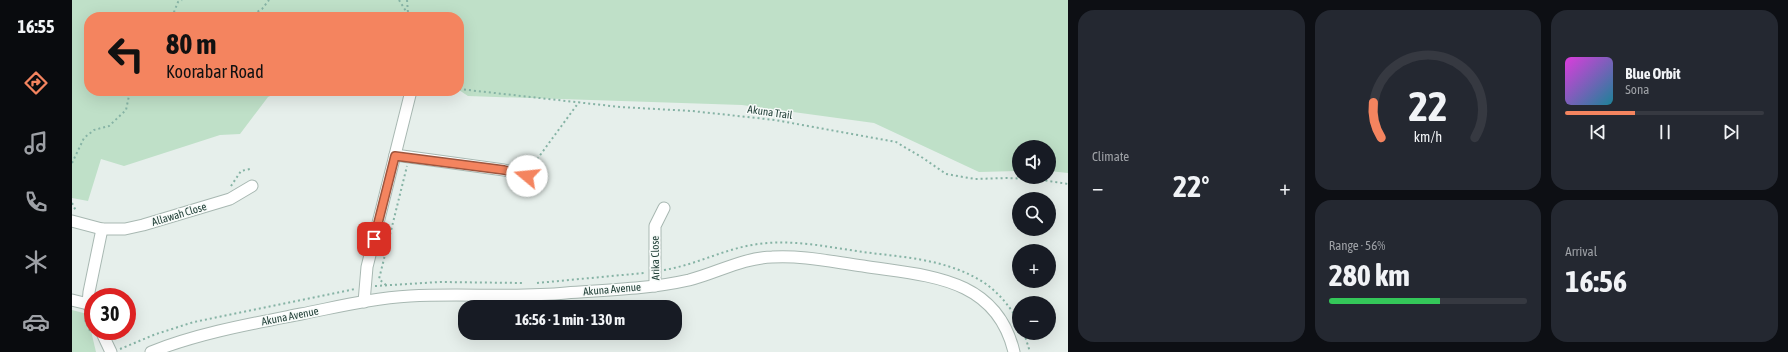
<!DOCTYPE html>
<html lang="en">
<head>
<meta charset="utf-8">
<style>
	:root { --surface:#171b24; --page:#242831; --text:#f1f3f6; --muted:#9ea1a6; --line:#363941; --accent:#f4845f }
	body { margin:0; font-family:"Asap Condensed",sans-serif; background:var(--page); color:var(--text); height:100vh; display:flex; flex-direction:column; font-size:15px; white-space:nowrap }
	* { box-sizing:border-box; margin:0 }
	p { font-size:13px; color:var(--muted) }
	.icon { flex:none; width:22px; height:22px; fill:none; stroke:currentColor; stroke-width:2; stroke-linecap:round; stroke-linejoin:round }
	.map { position:relative; flex:1; overflow:hidden }
	.side { display:flex; flex-direction:column; gap:10px; padding:10px; background:#0d0f14; width:720px }
	.side>* { flex:none }
	.top-card { position:absolute; left:12px; top:12px; width:380px; height:84px; border-radius:16px; box-shadow:0 4px 16px #0002; background:#f4845f; color:#111; overflow:hidden }
	.fabs { position:absolute; left:940px; top:140px; display:grid; gap:8px }
	.fabs a { display:grid; place-items:center; width:44px; height:44px; border-radius:50%; background:var(--surface); box-shadow:0 4px 16px #0002; font-size:20px }
	.speed { position:absolute; left:12px; top:288px; display:flex; gap:8px; font-size:20px; font-weight:700; text-align:center }
	.speed>* { display:grid; place-content:center; width:52px; height:52px; border-radius:50%; background:var(--surface); box-shadow:0 4px 16px #0002; line-height:1 }
	.speed .limit { border:6px solid #d22; background:#fff; color:#111 }
	.pin { position:absolute; display:grid; place-items:center; width:34px; height:34px; color:#fff; margin:-17px; border-radius:8px; box-shadow:0 2px 6px #0006 }
	.me { position:absolute; width:44px; margin:-22px; rotate:287deg; stroke-linejoin:round; filter:drop-shadow(0 0 3px #0008) }
	.turn { display:flex; align-items:center; gap:14px; height:84px; padding:0 16px; font-size:18px }
	.turn .icon { width:52px; height:52px; stroke-width:2.5 }
	.turn b { display:block; font-size:28px; line-height:34px }
	.big { font-size:30px; font-weight:700; line-height:1.1 }
	.side .tile { flex:1; display:flex; flex-direction:column; justify-content:center; gap:6px; min-width:0; padding:0 14px; border-radius:16px; background:var(--page) }
	.side .dial { align-items:center; gap:0 }
	.dial svg { height:104px; overflow:visible; fill:none; stroke:var(--line); stroke-width:7; stroke-linecap:round; text-anchor:middle }
	.dial text { fill:var(--text); stroke:none }
	.song { display:flex; align-items:center; gap:12px }
	.cover { width:48px; height:48px; border-radius:6px; background:linear-gradient(135deg,hsl(300 70% 55%),hsl(190 70% 35%)) }
	.played { height:4px; border-radius:2px; background:linear-gradient(90deg,var(--accent) 35%,var(--line) 35%) }
	.keys { display:flex; justify-content:space-around; direction:ltr }
	.heat { display:flex; justify-content:space-between; align-items:center; font-size:22px; direction:ltr }
	.charge { height:6px; border-radius:3px; background:linear-gradient(90deg,#34c759 56%,var(--line) 0) }
	.side .tiles { flex:1; display:grid; gap:10px; grid-template-columns:repeat(3,1fr) }
	.tile:first-child { grid-row:span 2 }
	.trip { position:absolute; left:386px; top:300px; width:224px; height:40px; border-radius:16px; background:var(--surface); box-shadow:0 4px 16px #0002; font-weight:700; line-height:40px; text-align:center }
	main { display:flex; flex:1; min-height:0 }
	.dock { display:flex; flex-direction:column; width:72px; justify-content:space-around; align-items:center; background:#090b0e; color:var(--muted) }
	.dock .icon { width:28px; height:28px }
	.dock .current { color:var(--accent) }
	.dock b { font-size:18px; color:var(--text) }
	.map>svg:first-child { display:block }
</style>
</head>
<body>
<main>
<nav class="dock">
<b>16:55</b>
<svg class="icon current" aria-label="directions" viewBox="0 0 24 24"><path d="M12 3l9 9-9 9-9-9zM9 14v-3h6M13 9l2 2-2 2"/></svg>
<svg class="icon" aria-label="music" viewBox="0 0 24 24"><path d="M9 18V5l10-2v13"/><circle cx="6" cy="18" r="3"/><circle cx="16" cy="16" r="3"/></svg>
<svg class="icon" aria-label="phone" viewBox="0 0 24 24"><path d="M5 4h4l2 5-3 2q2 4 5 5l2-3 5 2v4C11 20 4 13 5 4z"/></svg>
<svg class="icon" aria-label="climate" viewBox="0 0 24 24"><path d="M12 3v18M4 7l16 10M4 17L20 7"/></svg>
<svg class="icon" aria-label="car" viewBox="0 0 24 24"><path d="M5 17H2v-5l4-1 3-4h7l3 4 3 1v5h-3M9 17h6M6 11h13"/><circle cx="7" cy="17" r="2"/><circle cx="17" cy="17" r="2"/></svg>
</nav>
<div class="map">
<svg width="996" height="352" viewBox="0 0 996 352">
	<rect width="100%" height="100%" fill="#e6efeb"/>
	<g fill="#bfe0c8">
		<polygon points="0,0 996,0 996,173 977,171 977,147 947,147 947,171 907,172 802,123 670,105 396,96 387,90 387,55 390,50 387,46 387,17 17,17 17,91 209,91 196,97 168,134 148,135 52,166 29,159 16,201 0,198"/>
		<polygon points="0,310 15,314 24,352 0,352"/>
	</g>
	<g fill="none" stroke-linecap="round" stroke-linejoin="round">
		<g stroke="#a8b8b2" stroke-width="13">
			<g id="street">
				<polyline points="323,155 432,170 455,176"/>
				<polyline points="0,221 30,229 53,229 71,225 158,199 180,186"/>
				<polyline points="583,286 583,226 592,208"/>
				<polyline points="0,300 16,304"/>
				<polyline points="292,302 295,267 339,91"/>
				<polyline points="21,313 16,304 17,292 30,229"/>
				<polyline points="29,331 39,352"/>
				<path d="M79,352c48,-19 99,-28 150,-38 36,-7 72,-16 109,-18 52,-3 104,2 156,-3 41,-3 83,-4 123,-13 28,-7 53,-22 83,-23 30,-2 61,5 91,9 63,10 133,10 151,86"/>
			</g>
		</g>
		<g stroke="#86b3a5" stroke-width="2" stroke-dasharray="2 3" stroke-linecap="butt">
			<polyline points="327,0 337,16"/>
			<polyline points="335,0 336,13"/>
			<polyline points="100,17 106,2 110,0"/>
			<polyline points="146,17 148,15"/>
			<polyline points="177,17 190,9 197,0"/>
			<polyline points="387,89 548,107 620,111 703,120 824,142 851,158 874,174 903,179 935,178 963,179 996,184"/>
			<polyline points="0,163 12,138 22,130 37,126 54,110 58,91"/>
			<polyline points="457,165 466,158 507,102"/>
			<polyline points="159,186 169,171 178,169"/>
			<polyline points="0,203 4,211"/>
			<path d="M592,270c31,-5 58,-20 88,-25 37,-7 75,2 111,7 39,5 80,7 115,27 18,10 31,26 41,43"/>
			<polyline points="465,283 572,273"/>
			<polyline points="314,285 307,279 335,166"/>
			<polyline points="303,286 368,282 451,283"/>
			<polyline points="13,320 18,331"/>
			<polyline points="952,333 958,352"/>
			<polyline points="48,349 84,334 122,322 283,289"/>
		</g>
		<use href="#street" stroke="#fff" stroke-width="11"/>
	</g>
	<g fill="none" stroke-linecap="round" stroke-linejoin="round">
		<g stroke="#9f563e" stroke-width="10">
			<polyline id="route" points="302,239 323,156 432,170 455,176"/>
		</g>
		<use href="#route" stroke="#f4845f" stroke-width="7"/>
	</g>
	<g text-anchor="middle" stroke-width="3" stroke-linejoin="round" paint-order="stroke">
		<g font-size="11" fill="#24423a" stroke="#f7fbf9">
			<text transform="translate(698 112) rotate(8)" y="4">Akuna Trail</text>
			<text transform="translate(107 214) rotate(-17)" y="4">Allawah Close</text>
			<text transform="translate(583 258) rotate(-91)" y="4">Arika Close</text>
			<text transform="translate(540 289) rotate(-5)" y="4">Akuna Avenue</text>
			<text transform="translate(218 316) rotate(-11)" y="4">Akuna Avenue</text>
		</g>
	</g>
</svg>
<div class="fabs">
<a><svg class="icon" aria-label="sound" viewBox="0 0 24 24"><path d="M4 9h4l5-4v14l-5-4H4zM17 9q2 3 0 6"/></svg></a>
<a><svg class="icon" aria-label="search" viewBox="0 0 24 24"><circle cx="10" cy="10" r="6"/><path d="M15 15l6 6"/></svg></a>
<a>+</a>
<a>−</a>
</div>
<div class="speed"><div class="limit">30</div></div>
<div class="pin" style="left:302px;top:239px;background:#d93025"><svg class="icon" aria-label="arrive" viewBox="0 0 24 24"><path d="M6 21V4h12l-3 4 3 4H6"/></svg></div>
<svg class="me" style="left:455px;top:176px" viewBox="-20 -20 40 40"><circle r="19" fill="#fff"/><path d="M0-13L10 11 0 6-10 11z" fill="#f4845f"/></svg>
<div class="trip">16:56 · 1 min · 130 m</div>
<div class="top-card">
<div class="turn"><svg class="icon" aria-label="left" viewBox="0 0 24 24"><path d="M17 20v-9H6M10 6l-5 5 5 5"/></svg><div><b>80 m</b>Koorabar Road</div></div>
</div>
</div>
<section class="side">
<div class="tiles">
<div class="tile"><p>Climate</p>
<div class="heat"><a>−</a><b class="big">22°</b><a>+</a></div>
</div>
<div class="tile dial"><svg viewBox="0 0 100 80">
<path d="M14 69A42 42 0 1 1 86 69"/>
<path d="M14 69A42 42 0 0 1 8 42" stroke="#f4845f"/>
<text x="50" y="56" font-size="32" font-weight="700">22</text>
<text x="50" y="72" font-size="11">km/h</text>
</svg></div>
<div class="tile">
<div class="song"><i class="cover"></i><div><b>Blue Orbit</b><p>Sona</p></div></div>
<div class="played"></div>
<div class="keys"><svg class="icon" aria-label="previous" viewBox="0 0 24 24"><path d="M18 5L8 12l10 7zM5 5v14"/></svg><svg class="icon" aria-label="pause" viewBox="0 0 24 24"><path d="M8 5v14M16 5v14"/></svg><svg class="icon" aria-label="next" viewBox="0 0 24 24"><path d="M6 5l10 7-10 7zM19 5v14"/></svg></div>
</div>
<div class="tile"><p>Range · 56%</p><b class="big">280 km</b><div class="charge"></div></div>
<div class="tile"><p>Arrival</p><b class="big">16:56</b></div>
</div>
</section>
</main>
</body>
</html>
